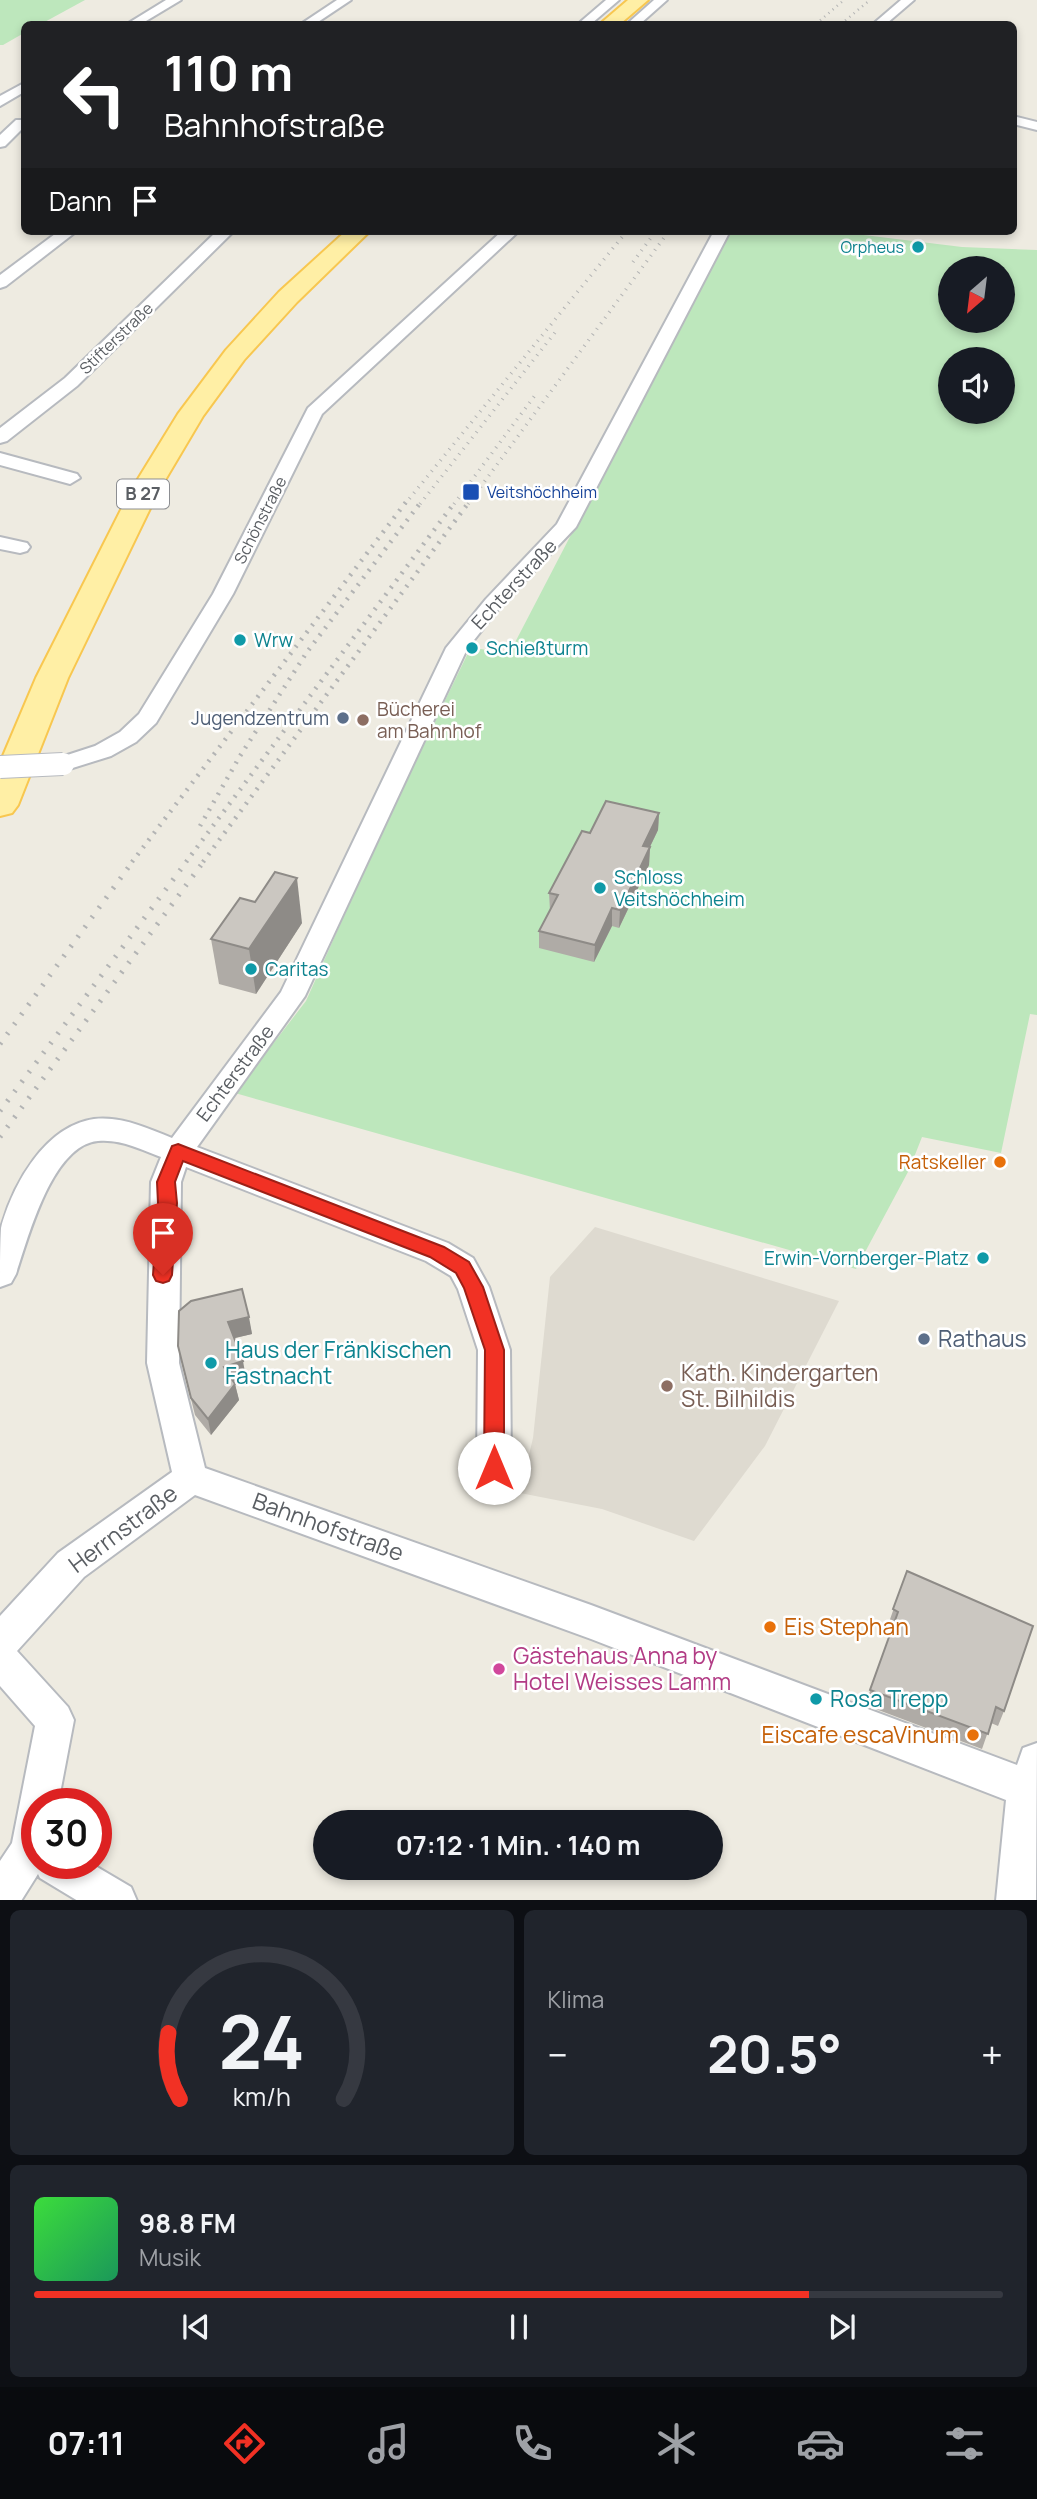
<!DOCTYPE html>
<html lang="de">
<head>
<meta charset="utf-8">
<style>
	:root { --surface:#171b24; --page:#20242c; --text:#f1f3f6; --muted:#9ea1a6; --line:#363941; --accent:#f13124 }
	body { margin:0; font-family:Manrope,sans-serif; background:var(--page); color:var(--text); height:100vh; display:flex; flex-direction:column; font-size:26px; white-space:nowrap }
	* { box-sizing:border-box; margin:0 }
	p { font-size:23px; color:var(--muted) }
	.icon { flex:none; width:38px; height:38px; fill:none; stroke:currentColor; stroke-width:2; stroke-linecap:round; stroke-linejoin:round }
	.map { position:relative; height:1900px; overflow:hidden }
	.side { display:flex; flex-direction:column; gap:10px; padding:10px; background:#0d0f14; flex:1 }
	.side>* { flex:none }
	.top-card { position:absolute; left:21px; top:21px; width:996px; height:214px; border-radius:10px; box-shadow:0 4px 10px #0003; background:#202124; color:#fff; overflow:hidden }
	.needle { width:46px; rotate:208deg }
	.fabs { position:absolute; left:938px; top:256px; display:grid; gap:14px }
	.fabs a { display:grid; place-items:center; width:77px; height:77px; border-radius:50%; background:var(--surface); box-shadow:0 4px 10px #0003; font-size:35px }
	.speed { position:absolute; left:21px; top:1788px; display:flex; gap:14px; font-size:35px; font-weight:700; text-align:center }
	.speed>* { display:grid; place-content:center; width:91px; height:91px; border-radius:50%; background:var(--surface); box-shadow:0 4px 10px #0003; line-height:1 }
	.speed .limit { border:10px solid #d22; background:#fff; color:#111 }
	.pin { position:absolute; display:grid; place-items:center; width:60px; height:60px; color:#fff; margin:-72px -30px; border-radius:50% 50% 50% 0; rotate:-45deg; box-shadow:0 0 7px #0007 }
	.pin .icon { rotate:45deg }
	.me { position:absolute; width:77px; margin:-38px; rotate:0deg; stroke-linejoin:round; filter:drop-shadow(0 0 5px #0008) }
	.turn { display:flex; align-items:center; gap:24px; height:147px; padding:0 28px; font-size:32px }
	.turn .icon { width:91px; height:91px; stroke-width:2.5 }
	.turn b { display:block; font-size:49px; line-height:60px }
	.then { display:flex; align-items:center; height:66px; padding:0 28px; background:#0003; gap:14px; font-size:26px }
	.big { font-size:52px; font-weight:700; line-height:1.1 }
	.side .card { flex:1; display:flex; flex-direction:column; justify-content:center; gap:10px; min-width:0; padding:0 24px; border-radius:10px; background:var(--page) }
	.side .dial { align-items:center; gap:0 }
	.dial svg { height:182px; overflow:visible; fill:none; stroke:var(--line); stroke-width:7; stroke-linecap:round; text-anchor:middle }
	.dial text { fill:var(--text); stroke:none }
	.song { display:flex; align-items:center; gap:21px }
	.cover { width:84px; height:84px; border-radius:10px; background:linear-gradient(135deg,hsl(120 70% 55%),hsl(150 70% 35%)) }
	.played { height:7px; border-radius:4px; background:linear-gradient(90deg,var(--accent) 80%,var(--line) 80%) }
	.keys { display:flex; justify-content:space-around; direction:ltr }
	.heat { display:flex; justify-content:space-between; align-items:center; font-size:38px; direction:ltr }
	.side .tiles { flex:1; display:grid; gap:10px; grid-template-columns:1fr 1fr }
	.card:last-child { grid-column:span 2 }
	.trip { position:absolute; left:313px; top:1810px; width:410px; height:70px; border-radius:35px; background:var(--surface); box-shadow:0 4px 10px #0003; font-weight:700; line-height:70px; text-align:center }
	.dock { display:flex; height:112px; justify-content:space-around; align-items:center; background:#090b0e; color:var(--muted) }
	.dock .icon { width:49px; height:49px }
	.dock .on { color:var(--accent) }
	.dock b { font-size:32px; color:var(--text) }
	.map>svg:first-child { display:block }
</style>
</head>
<body>
<div class="map">
<svg width="1037" height="1901" viewBox="0 0 1037 1901">
	<rect width="100%" height="100%" fill="#eeebe1"/>
	<polygon fill="#dedad0" points="595,1227 839,1301 765,1446 694,1541 602,1509 520,1493 533,1438 550,1277"/>
	<g fill="#bde7bc" fill-rule="evenodd">
		<polygon points="0,0 85,0 41,24 24,24 24,33 3,45 0,45"/>
		<path d="M729,231h102l131,16 75,3v765l-7,-1 -29,139 -79,-16 -13,33 -53,99 -621,-176 71,-92 74,-166 88,-182 13,-4 28,5zM950,268h53v52h-53zM950,359h53v52h-53z"/>
	</g>
	<g fill="none" stroke-linecap="round" stroke-linejoin="round">
		<g stroke="#b7babf" stroke-width="4">
			<g id="street">
				<polygon points="166,0 181,0 141,24 127,24"/>
				<polygon points="337,0 351,0 315,24 301,24"/>
				<polygon points="606,0 619,0 591,24 578,24"/>
				<polygon points="654,0 667,0 640,24 627,24"/>
				<polygon points="901,0 914,0 886,24 873,24"/>
				<polygon points="24,83 24,92 0,106 0,96"/>
				<polygon points="1013,116 1037,122 1037,130 1013,124"/>
				<polygon points="16,120 24,120 24,127 5,146 0,147 0,135"/>
				<polygon points="59,231 77,231 6,286 0,288 0,275"/>
				<polygon points="217,231 234,231 77,386 7,441 0,443 0,428 65,378"/>
				<polygon points="502,231 519,231 322,414 233,594 156,723 136,742 111,756 63,771 55,769 51,764 55,759 95,746 120,732 139,714 213,594 308,408"/>
				<path d="M714,231h16l-154,296 -76,80 -33,42 -162,347 -108,151 251,96 25,15 16,29 21,63 1,117 -5,11 -12,4 -12,-4 -5,-11 1,-117 -20,-61 -7,-13 -25,-15 -240,-94 -5,15 -2,181 26,105 386,137 426,160 6,-17 14,-5 -1,158h-40l10,-101 -415,-161 -396,-144 -111,82 -67,74 51,56 6,13 -16,84h-21v60h55l39,23 6,14h-59l-38,-23 -2,-4 -17,27h-21v-40l12,-18 23,-117 -35,-40v-70l58,-63 114,-81 -25,-109 4,-181 10,-25c-21,-8 -40,-18 -63,-16 -46,4 -70,97 -82,133l-5,9 -11,4c0,-18 0,-42 1,-59 12,-44 44,-102 93,-109 28,-3 53,9 78,19l109,-146 165,-344 40,-49 71,-75z"/>
				<polygon points="0,453 77,474 80,478 70,484 0,465"/>
				<polygon points="0,537 27,543 30,547 27,551 20,553 0,549"/>
			</g>
		</g>
		<g stroke="#f8c750" stroke-width="4">
			<g id="primary">
				<polygon points="628,0 648,0 620,24 600,24"/>
				<polygon points="346,231 370,231 297,302 244,360 203,416 158,492 68,678 18,805 12,813 0,816 0,763 36,678 130,492 178,414 226,350 279,292"/>
			</g>
		</g>
		<use href="#street" fill="#fff" fill-rule="evenodd"/>
		<use href="#primary" fill="#ffefa5" fill-rule="evenodd"/>
		<g stroke="#b3b4b4" stroke-width="2.5" stroke-dasharray="1 4.5" stroke-linecap="butt">
			<polyline points="816,24 844,0"/>
			<polyline points="841,24 870,0"/>
		</g>
		<g stroke="#b3b4b4" stroke-width="3.5" stroke-dasharray="1 6" stroke-linecap="butt">
			<polyline points="633,262 656,231"/>
			<polyline points="405,504 627,231"/>
			<polyline points="420,504 557,330"/>
			<polyline points="454,504 536,394"/>
			<polyline points="468,504 669,231"/>
		</g>
		<g stroke="#b3b4b4" stroke-width="4.5" stroke-dasharray="2 7" stroke-linecap="butt">
			<polyline points="200,826 240,756 307,652 421,502"/>
			<polyline points="132,862 406,502"/>
			<polyline points="186,862 455,502"/>
			<polyline points="203,862 469,502"/>
		</g>
		<g stroke="#b3b4b4" stroke-width="5" stroke-dasharray="2 10" stroke-linecap="butt">
			<polyline points="0,1044 133,861"/>
			<polyline points="0,1111 187,861"/>
			<polyline points="0,1137 204,861"/>
		</g>
		<g stroke="#b7babf" stroke-width="24" stroke-linecap="butt">
			<polyline id="street-bridge" points="0,767 63,764"/>
		</g>
		<use href="#street-bridge" stroke="#fff" stroke-width="22"/>
	</g>
	<g fill="#afaba6">
		<polygon points="659,813 658,830 650,847 649,865 619,928 612,926 594,962 539,948 539,931 550,911 549,893 590,833"/>
		<polygon points="302,923 256,994 219,984 211,939"/>
		<polygon points="242,1289 252,1334 234,1338 246,1378 234,1381 239,1400 211,1435 195,1415 182,1363"/>
		<polygon points="907,1571 1004,1711 998,1726 991,1723 982,1749 865,1705 893,1627 888,1625"/>
	</g>
	<g fill="#8e8b87">
		<polygon points="659,813 658,830 642,863 643,846"/>
		<polygon points="650,847 649,865 619,928 620,910"/>
		<polygon points="297,878 302,923 256,994 249,949"/>
		<polygon points="612,908 612,926 594,962 595,945"/>
		<polygon points="249,1317 252,1334 231,1339 228,1322"/>
		<polygon points="243,1361 246,1378 227,1384 224,1367"/>
		<polygon points="235,1384 239,1400 211,1435 208,1419"/>
	</g>
	<g fill="#cbc7c1" stroke="#8e8b87" stroke-width="2">
		<polygon points="606,801 659,813 643,846 650,847 620,910 612,908 595,945 539,931 558,895 549,893 582,831 590,833"/>
		<polygon points="275,872 297,878 249,949 211,939 240,898 255,902"/>
		<polygon points="242,1289 249,1317 228,1322 243,1361 224,1367 235,1384 208,1419 191,1398 178,1346 179,1311 191,1301"/>
		<polygon points="907,1571 1033,1626 1004,1711 996,1707 988,1734 870,1690 898,1612 893,1609"/>
	</g>
	<polygon fill="#f13124" stroke="#9d2017" stroke-width="2" points="178,1144 444,1247 469,1262 483,1287 504,1350 504,1468 501,1474 494,1477 487,1474 484,1468 485,1350 464,1288 456,1273 430,1257 183,1161 175,1182 177,1203 172,1275 169,1281 163,1283 156,1281 153,1275 158,1203 157,1182 172,1146"/>
	<g fill="#0f9aa8" stroke="#fff" stroke-width="2.5">
		<circle cx="918" cy="247" r="7"/>
		<circle cx="240" cy="640" r="7"/>
		<circle cx="472" cy="648" r="7"/>
		<circle cx="600" cy="888" r="7"/>
		<circle cx="251" cy="969" r="7"/>
		<circle cx="983" cy="1258" r="7"/>
		<circle cx="211" cy="1363" r="7"/>
		<circle cx="816" cy="1699" r="7"/>
	</g>
	<rect fill="#1a4fb4" stroke="#fff" stroke-width="2.5" x="462" y="483" width="18" height="18" rx="3.5"/>
	<g fill="#5c6f8a" stroke="#fff" stroke-width="2.5">
		<circle cx="343" cy="718" r="7"/>
		<circle cx="924" cy="1339" r="7"/>
	</g>
	<g fill="#8d6e63" stroke="#fff" stroke-width="2.5">
		<circle cx="363" cy="720" r="7"/>
		<circle cx="667" cy="1386" r="7"/>
	</g>
	<g fill="#e8710a" stroke="#fff" stroke-width="2.5">
		<circle cx="1000" cy="1162" r="7"/>
		<circle cx="770" cy="1627" r="7"/>
		<circle cx="973" cy="1735" r="7"/>
	</g>
	<circle fill="#d1479c" stroke="#fff" stroke-width="2.5" cx="499" cy="1669" r="7"/>
	<g text-anchor="middle" stroke-width="5" stroke-linejoin="round" paint-order="stroke">
		<g font-size="16" fill="#0d838f" stroke="#fff" text-anchor="end">
			<text x="904" y="253">Orpheus</text>
		</g>
		<g font-size="16" fill="#5a5e63" stroke="#fff">
			<text transform="translate(116 338) rotate(-44)" y="6">Stifterstraße</text>
			<text transform="translate(260 520) rotate(-63)" y="6">Schönstraße</text>
		</g>
		<g font-size="16" fill="#164399" stroke="#fff" text-anchor="start">
			<text x="487" y="498">Veitshöchheim</text>
		</g>
		<rect fill="#fff" stroke="#8c8e92" stroke-width="2" x="117" y="479.5" width="52" height="29" rx="5"/>
		<g font-size="18" font-weight="bold" fill="#5a5e63">
			<text x="143" y="500">B 27</text>
		</g>
		<g font-size="19" fill="#5a5e63" stroke="#fff">
			<text transform="translate(514 584) rotate(-47)" y="7">Echterstraße</text>
			<text transform="translate(235 1073) rotate(-53)" y="7">Echterstraße</text>
		</g>
		<g font-size="19" fill="#0d838f" stroke="#fff" text-anchor="start">
			<text x="254" y="647">Wrw</text>
			<text x="486" y="655">Schießturm</text>
			<text x="614" y="884">Schloss<tspan x="614" dy="22">Veitshöchheim</tspan></text>
			<text x="265" y="976">Caritas</text>
			<text x="969" y="1265" text-anchor="end">Erwin-Vornberger-Platz</text>
		</g>
		<g font-size="19" fill="#785e54" stroke="#fff" text-anchor="start">
			<text x="377" y="716">Bücherei<tspan x="377" dy="22">am Bahnhof</tspan></text>
		</g>
		<g font-size="19" fill="#4e5e75" stroke="#fff" text-anchor="end">
			<text x="329" y="725">Jugendzentrum</text>
		</g>
		<g font-size="19" fill="#c56008" stroke="#fff" text-anchor="end">
			<text x="986" y="1169">Ratskeller</text>
		</g>
		<g font-size="23" fill="#4e5e75" stroke="#fff" text-anchor="start">
			<text x="938" y="1347">Rathaus</text>
		</g>
		<g font-size="23" fill="#0d838f" stroke="#fff" text-anchor="start">
			<text x="225" y="1358">Haus der Fränkischen<tspan x="225" dy="26">Fastnacht</tspan></text>
			<text x="830" y="1707">Rosa Trepp</text>
		</g>
		<g font-size="23" fill="#785e54" stroke="#fff" text-anchor="start">
			<text x="681" y="1381">Kath. Kindergarten<tspan x="681" dy="26">St. Bilhildis</tspan></text>
		</g>
		<g font-size="23" fill="#5a5e63" stroke="#fff">
			<text transform="translate(328 1527) rotate(20)" y="8">Bahnhofstraße</text>
			<text transform="translate(123 1529) rotate(-37)" y="8">Herrnstraße</text>
		</g>
		<g font-size="23" fill="#c56008" stroke="#fff" text-anchor="start">
			<text x="784" y="1635">Eis Stephan</text>
			<text x="959" y="1743" text-anchor="end">Eiscafe escaVinum</text>
		</g>
		<g font-size="23" fill="#b23c85" stroke="#fff" text-anchor="start">
			<text x="513" y="1664">Gästehaus Anna by<tspan x="513" dy="26">Hotel Weisses Lamm</tspan></text>
		</g>
	</g>
</svg>
<div class="fabs">
<a><svg class="needle" viewBox="-14 -14 28 28"><path d="M0-13l5 13h-10z" fill="#e53935"/><path d="M0 13l5-13h-10z" fill="#9ea1a6"/></svg></a>
<a><svg class="icon" aria-label="sound" viewBox="0 0 24 24"><path d="M4 9h4l5-4v14l-5-4H4zM17 9q2 3 0 6"/></svg></a>
</div>
<div class="speed"><div class="limit">30</div></div>
<div class="pin" style="left:163px;top:1275px;background:#d93025"><svg class="icon" aria-label="arrive" viewBox="0 0 24 24"><path d="M6 21V4h12l-3 4 3 4H6"/></svg></div>
<svg class="me" style="left:494px;top:1468px" viewBox="-20 -20 40 40"><circle r="19" fill="#fff"/><path d="M0-13L10 11 0 6-10 11z" fill="#f13124"/></svg>
<div class="trip">07:12 · 1 Min. · 140 m</div>
<div class="top-card">
<div class="turn"><svg class="icon" aria-label="left" viewBox="0 0 24 24"><path d="M17 20v-9H6M10 6l-5 5 5 5"/></svg><div><b>110 m</b>Bahnhofstraße</div></div>
<div class="then">Dann<svg class="icon" aria-label="arrive" viewBox="0 0 24 24"><path d="M6 21V4h12l-3 4 3 4H6"/></svg></div>
</div>
</div>
<section class="side">
<div class="tiles">
<div class="card dial"><svg viewBox="0 0 100 80">
<path d="M14 69A42 42 0 1 1 86 69"/>
<path d="M14 69A42 42 0 0 1 9 40" stroke="#f13124"/>
<text x="50" y="56" font-size="32" font-weight="700">24</text>
<text x="50" y="72" font-size="11">km/h</text>
</svg></div>
<div class="card"><p>Klima</p>
<div class="heat"><a>−</a><b class="big">20.5°</b><a>+</a></div>
</div>
<div class="card">
<div class="song"><i class="cover"></i><div><b>98.8 FM</b><p>Musik</p></div></div>
<div class="played"></div>
<div class="keys"><svg class="icon" aria-label="previous" viewBox="0 0 24 24"><path d="M18 5L8 12l10 7zM5 5v14"/></svg><svg class="icon" aria-label="pause" viewBox="0 0 24 24"><path d="M8 5v14M16 5v14"/></svg><svg class="icon" aria-label="next" viewBox="0 0 24 24"><path d="M6 5l10 7-10 7zM19 5v14"/></svg></div>
</div>
</div>
</section>
<nav class="dock">
<b>07:11</b>
<svg class="icon on" aria-label="directions" viewBox="0 0 24 24"><path d="M12 3l9 9-9 9-9-9zM9 14v-3h6M13 9l2 2-2 2"/></svg>
<svg class="icon" aria-label="music" viewBox="0 0 24 24"><path d="M9 18V5l10-2v13"/><circle cx="6" cy="18" r="3"/><circle cx="16" cy="16" r="3"/></svg>
<svg class="icon" aria-label="phone" viewBox="0 0 24 24"><path d="M5 4h4l2 5-3 2q2 4 5 5l2-3 5 2v4C11 20 4 13 5 4z"/></svg>
<svg class="icon" aria-label="climate" viewBox="0 0 24 24"><path d="M12 3v18M4 7l16 10M4 17L20 7"/></svg>
<svg class="icon" aria-label="car" viewBox="0 0 24 24"><path d="M5 17H2v-5l4-1 3-4h7l3 4 3 1v5h-3M9 17h6M6 11h13"/><circle cx="7" cy="17" r="2"/><circle cx="17" cy="17" r="2"/></svg>
<svg class="icon" aria-label="filters" viewBox="0 0 24 24"><path d="M4 7h16M4 17h16"/><circle cx="9" cy="7" r="2"/><circle cx="15" cy="17" r="2"/></svg>
</nav>
</body>
</html>
